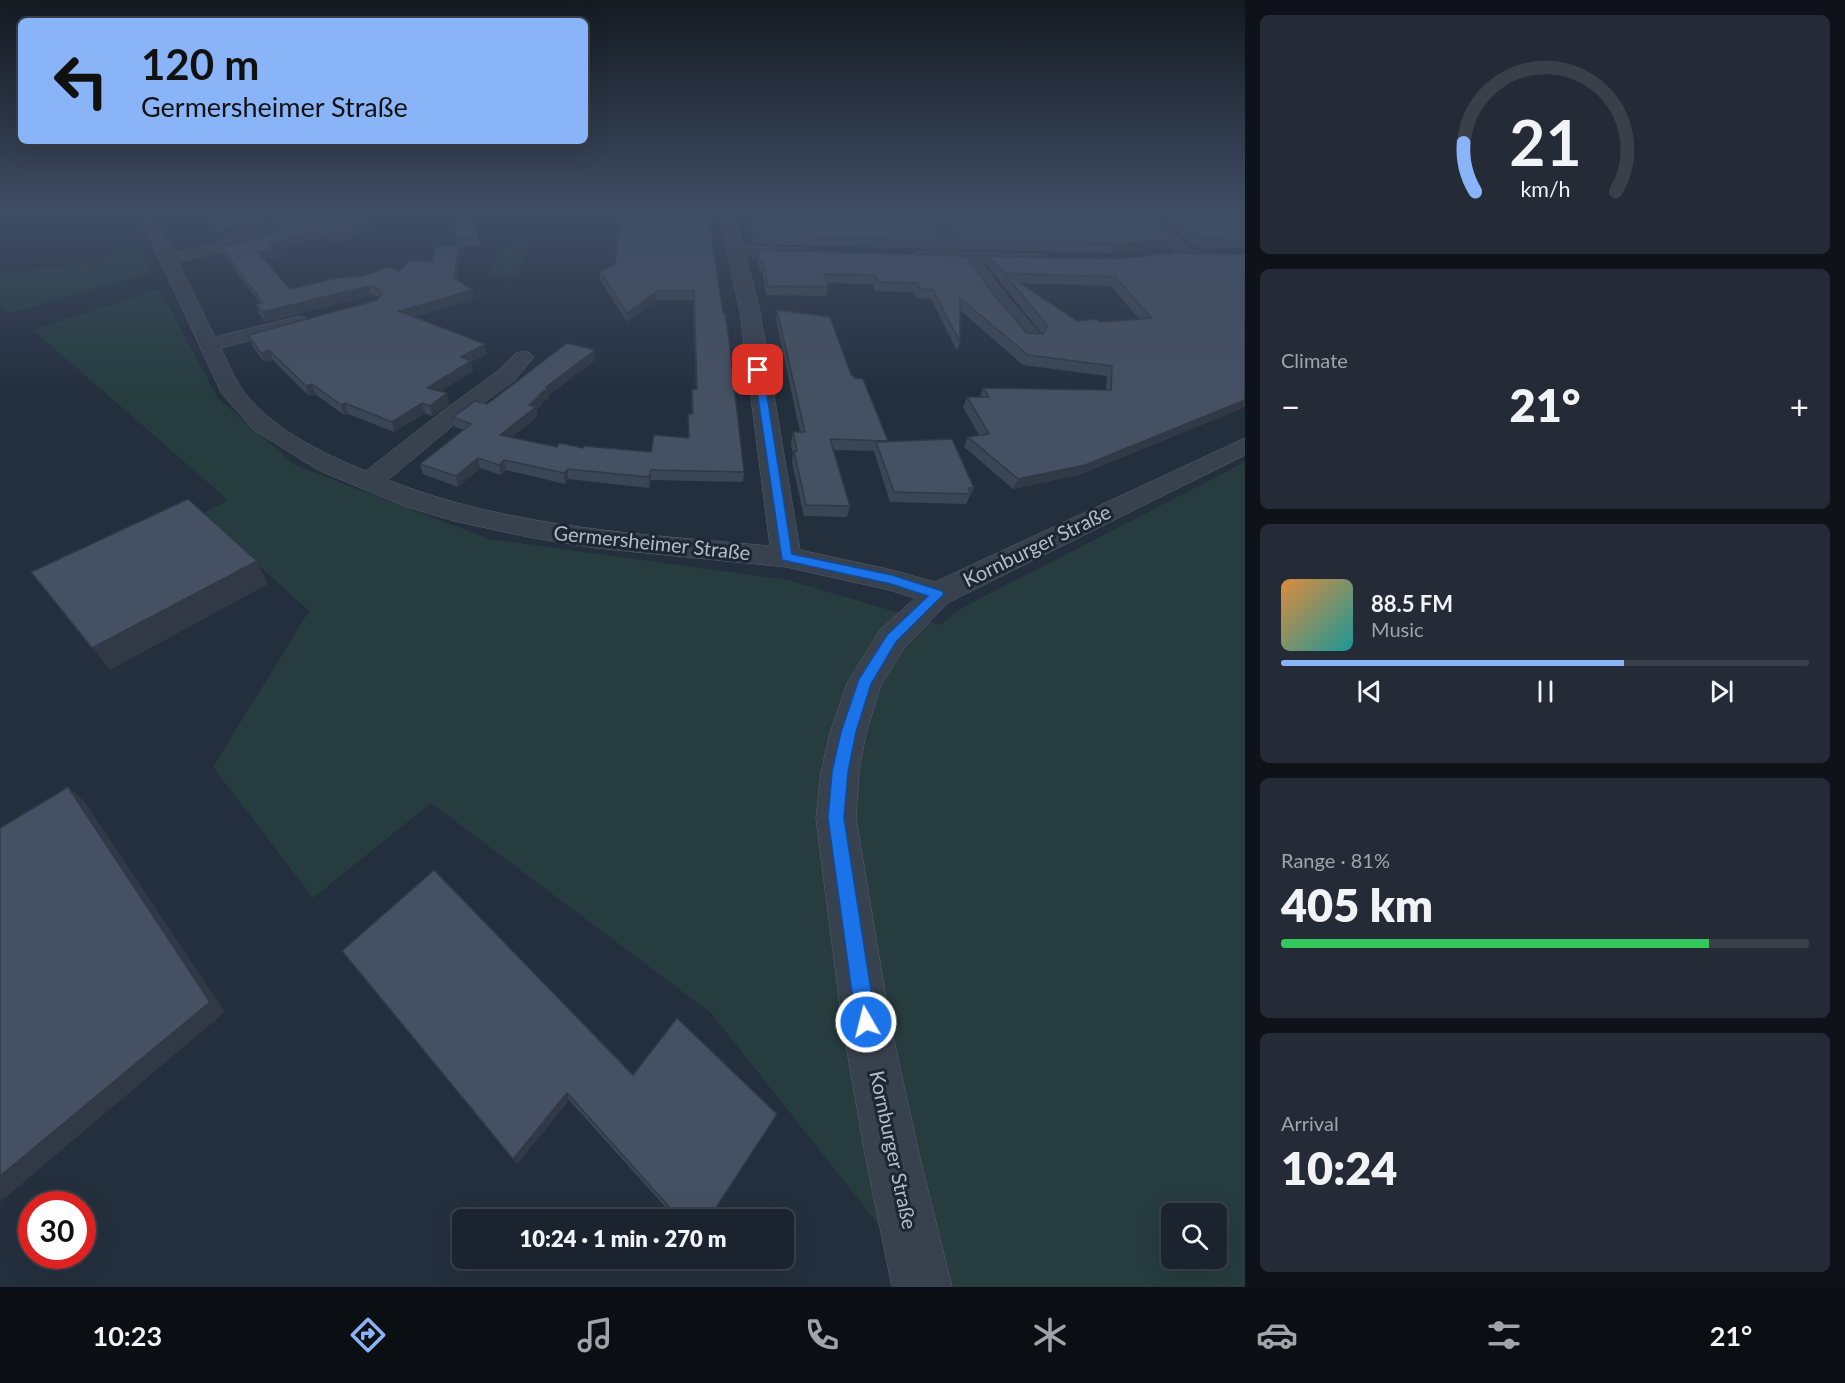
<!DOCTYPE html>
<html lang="en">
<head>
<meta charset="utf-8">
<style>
	:root { --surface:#1b232e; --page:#242b36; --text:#f1f3f6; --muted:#a0a4aa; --line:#39404a; --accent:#8ab4f8 }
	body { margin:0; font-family:Lato,sans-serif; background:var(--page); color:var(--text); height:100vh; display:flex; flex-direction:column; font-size:22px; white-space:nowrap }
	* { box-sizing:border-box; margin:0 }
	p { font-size:20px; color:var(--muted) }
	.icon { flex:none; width:33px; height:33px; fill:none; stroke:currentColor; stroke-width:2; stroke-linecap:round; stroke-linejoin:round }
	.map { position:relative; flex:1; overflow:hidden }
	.details { display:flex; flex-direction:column; gap:15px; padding:15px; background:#0f1319; width:600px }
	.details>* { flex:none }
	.hud { position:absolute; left:18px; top:18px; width:570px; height:126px; border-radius:9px; box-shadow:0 6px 24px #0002,0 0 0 2px var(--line); background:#8ab4f8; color:#111; overflow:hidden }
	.controls { position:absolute; left:1161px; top:1203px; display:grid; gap:12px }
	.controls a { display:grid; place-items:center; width:66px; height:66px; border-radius:9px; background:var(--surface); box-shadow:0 6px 24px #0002,0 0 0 2px var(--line); font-size:30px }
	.speed { position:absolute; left:18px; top:1191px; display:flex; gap:12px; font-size:30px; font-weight:700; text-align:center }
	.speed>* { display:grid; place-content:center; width:78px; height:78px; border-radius:50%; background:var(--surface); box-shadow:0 6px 24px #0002,0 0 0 2px var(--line); line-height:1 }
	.speed .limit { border:9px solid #d22; background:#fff; color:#111 }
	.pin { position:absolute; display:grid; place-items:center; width:51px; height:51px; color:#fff; margin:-26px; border-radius:12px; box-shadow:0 3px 9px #0006 }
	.me { position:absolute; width:66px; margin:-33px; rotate:352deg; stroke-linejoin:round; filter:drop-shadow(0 0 4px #0008) }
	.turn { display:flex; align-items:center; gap:21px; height:126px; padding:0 24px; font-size:27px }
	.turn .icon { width:78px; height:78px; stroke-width:2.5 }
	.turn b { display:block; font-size:42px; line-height:51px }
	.big { font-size:45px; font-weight:800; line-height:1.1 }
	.details .tile { flex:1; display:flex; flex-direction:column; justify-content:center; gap:9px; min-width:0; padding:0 21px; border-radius:9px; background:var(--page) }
	.details .dial { align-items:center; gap:0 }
	.dial svg { height:156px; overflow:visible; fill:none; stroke:var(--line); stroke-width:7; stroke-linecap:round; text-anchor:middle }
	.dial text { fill:var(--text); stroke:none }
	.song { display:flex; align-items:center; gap:18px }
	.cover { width:72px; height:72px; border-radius:9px; background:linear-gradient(135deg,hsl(30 70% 55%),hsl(180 70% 35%)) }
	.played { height:6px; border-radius:3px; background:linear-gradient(90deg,var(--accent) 65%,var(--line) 65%) }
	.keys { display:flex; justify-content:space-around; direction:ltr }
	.heat { display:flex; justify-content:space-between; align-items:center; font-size:33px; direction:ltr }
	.charge { height:9px; border-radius:4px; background:linear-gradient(90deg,#34c759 81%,var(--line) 0) }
	.trip { position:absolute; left:452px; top:1209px; width:342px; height:60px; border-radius:9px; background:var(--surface); box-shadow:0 6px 24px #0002,0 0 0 2px var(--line); font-weight:800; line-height:60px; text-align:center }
	.dock { display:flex; height:96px; justify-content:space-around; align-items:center; background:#0b0e12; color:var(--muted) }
	.dock .icon { width:42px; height:42px }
	.dock .active { color:var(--accent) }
	.dock b { font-size:27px; color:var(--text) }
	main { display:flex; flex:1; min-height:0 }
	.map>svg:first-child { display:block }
</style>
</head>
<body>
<main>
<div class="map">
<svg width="1245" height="1287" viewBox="0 0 1245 1287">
	<rect width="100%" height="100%" fill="#242f3e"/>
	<g fill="#263c3f" fill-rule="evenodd">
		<polygon points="510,244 527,245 518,275 487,274"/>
		<polygon points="139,248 151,273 10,313 0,307 0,273 88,264"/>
		<path d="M159,289l59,109 77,67 194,74 299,41 152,45 22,-17 283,-146v825h-317l-217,-274 -280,-210 -118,95 -100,-131 96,-156 -107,-97 26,-14 -195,-170zM1172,1214h44v44h-44z"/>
	</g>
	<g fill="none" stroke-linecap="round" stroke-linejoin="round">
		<g stroke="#565f6c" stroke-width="1">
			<g id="minor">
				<path d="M138,212h15l20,41 92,-21 6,2 2,3 -2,3 -93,22 37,75 84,-21 7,2 3,4 -3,4 -85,22c6,12 11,26 19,38 26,40 83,68 126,85l74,-58 59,-43 17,-17 7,-2 7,2 4,4 -19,23 -59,43 -68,57c121,48 253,54 382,66l-30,-234 -21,-100h16l8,34 60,2 8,5 -8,5 -57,-2 14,56 40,238 92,20 43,12 310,-144v17l-296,147 -45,46 -23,37 -15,48 -7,39 -3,46 34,204 29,132 33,133h-60l-27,-133 -23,-132 -26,-204 5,-46 9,-39 17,-50 33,-53 35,-32 -26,-8 -103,-23 -190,-19 -68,-11 -74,-16 -50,-15 -86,-36 -64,-40 -32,-36z"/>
				<polygon points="921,212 936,212 958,252 1040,254 1043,258 1040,262 1034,263 981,262 1005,294 1039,333 1042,337 1039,341 1025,341 991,302 964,262 917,260 914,256 917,252 941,251"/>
				<polygon points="1132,212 1149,212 1199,255 1197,259 1185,259"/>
			</g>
		</g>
		<use href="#minor" fill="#38414e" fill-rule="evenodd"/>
	</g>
	<g fill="#3b4654" fill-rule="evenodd">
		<polygon points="203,212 395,212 351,238 337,243 320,237 276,251 278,256 265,260 290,289 399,271 432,261 457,245 455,214 443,212 589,212 582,223 476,215 480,246 460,247 461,254 456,280 472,290 474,299 414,317 487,354 471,362 473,371 440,391 449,404 432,416 425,413 394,432 348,414 344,415 315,394 309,396 273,360 264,362 252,345 248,335 377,300 379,297 371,295 266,322 259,314 256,304 260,303 224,256 221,247 266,235 281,227 277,225 222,240"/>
		<polygon points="685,212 744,472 743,482 651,480 649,488 568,479 565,484 506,470 501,475 480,468 458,487 423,474 420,464 463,430 455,427 453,417 487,404 595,360 548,396 549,398 542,403 542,405 537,409 537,417 512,437 557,447 651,452 688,438 688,414 692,414 691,399 692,389 696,389 693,300 656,300 627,322 600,280 600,271 615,265"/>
		<polygon points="745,212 821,212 827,223 828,212 925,212 940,240 937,249 755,244 752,241"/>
		<polygon points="938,212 1143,212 1173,239 1169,247 1111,253 959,249"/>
		<polygon points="1152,212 1245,212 1245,248 1195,247"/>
		<path d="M758,250l235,44 34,39 15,1 -56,-70 3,-8 126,3 130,-5v153l-166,68 -66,14 -49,-42 4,-10 11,-2 -16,-28 4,-10h13l3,-9 123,2 1,-14 -84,-11 -63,-55v32l-3,9 -26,-52 -14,-1 -3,-6 -39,-1 -2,-7 -47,-1 2,4 -2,9 -60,-1 -4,-25h-3l-2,-11zM1020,283l91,3 28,33 -39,3 -23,-1z"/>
		<polygon points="777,310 851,374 888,441 974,488 966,504 890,502 874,451 833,450 850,506 847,517 804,516 792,462 793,454 791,443 793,432 800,432 776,320"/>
		<polygon points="434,870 708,1220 677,1220 569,1100 517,1164"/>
	</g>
	<g fill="#303945">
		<polygon points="380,212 395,212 351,238 337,243 335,235"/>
		<polygon points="583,212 589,212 582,223 582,214"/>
		<polygon points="275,217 277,225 222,240 219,231"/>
		<polygon points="318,229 320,237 276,251 278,256 261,260 258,252 269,244"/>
		<polygon points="1173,239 1169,247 1111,253 1115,244"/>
		<polygon points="459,245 461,254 455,287 454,278"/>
		<polygon points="369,286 371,295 266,322 262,312"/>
		<polygon points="472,290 474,299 402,321 399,311"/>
		<polygon points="657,291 656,300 627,322 627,313"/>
		<polygon points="485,344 487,354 471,362 473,371 430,398 427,388 461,357"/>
		<polygon points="269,350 273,360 264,362 261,353"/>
		<polygon points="595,350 595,360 548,396 549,398 542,403 542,405 537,409 537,417 502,445 500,435 529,405 546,387"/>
		<polygon points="312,384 315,394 309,396 306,386"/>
		<polygon points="447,393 449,404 432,416 430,406"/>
		<polygon points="1245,400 1245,407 1079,475 1013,489 1018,479"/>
		<polygon points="345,403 348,414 344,415 341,405"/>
		<polygon points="422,403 425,413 394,432 392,422"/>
		<polygon points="478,458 480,468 458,487 456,476"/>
		<polygon points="504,460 506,470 501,475 499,465"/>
		<polygon points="568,469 568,479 565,484 564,473"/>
		<polygon points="651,470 651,480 649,488 649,477"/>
		<polygon points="257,561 268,584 110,670 92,648"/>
		<polygon points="68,787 84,801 225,1012 0,1202 0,1176"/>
		<polygon points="567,1093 569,1100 517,1164 513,1159"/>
	</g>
	<g fill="#455162" stroke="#303945" stroke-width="1.5" fill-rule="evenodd">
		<polygon points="205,212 380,212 349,230 335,235 318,229 269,244 275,248 258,252 290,289 338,278 363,276 389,267 399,271 411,260 432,261 435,246 459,245 454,278 472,290 399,311 485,344 461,357 471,361 427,388 447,393 430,406 422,403 392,422 345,403 341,405 312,384 306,386 269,350 261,353 248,335 377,300 381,295 379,289 369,286 262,312 256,304 263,303 221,247 266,235 285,225 285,222 275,217 219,231"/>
		<polygon points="455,212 475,212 478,237 456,239"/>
		<polygon points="551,212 583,212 582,214"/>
		<polygon points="620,212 708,213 723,313 725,313 728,333 744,472 651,470 649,477 568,469 564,473 504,460 499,465 478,458 456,476 420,464 471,424 453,417 475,401 487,404 567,343 595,350 546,387 548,388 539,395 541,395 529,405 536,407 500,435 557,447 559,443 583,448 584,446 651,452 654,435 689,438 688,414 693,414 692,389 697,389 694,291 657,291 627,313 600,271 615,265"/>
		<polygon points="748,212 821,212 828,225 829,212 925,212 940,240 756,236 753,233"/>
		<polygon points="945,212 1143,212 1173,239 1115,244 962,240"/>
		<polygon points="1166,212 1245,212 1245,240 1199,238"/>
		<path d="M758,250l208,6 27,38 34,39 16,1 5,-8 -59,-70 126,3 55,-6 75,1v146l-160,65 -67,14 -50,-42 21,-3 -22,-37h22l-6,-9 128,2 1,-24 -84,-11 -68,-57v44l-27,-52 -13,-1 -3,-6 -39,-1 -3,-7 -51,-1 4,13 -60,-1 -5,-25h-3zM1005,273l110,4 37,41 -52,4 -3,-3 -20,2z"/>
		<polygon points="777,310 830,317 851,374 855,378 863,379 888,441 830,439 850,506 806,505 794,451 797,451 793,432 805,432"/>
		<polygon points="952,439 974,488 968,488 971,494 894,492 876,442"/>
		<polygon points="188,499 257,561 92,648 31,572"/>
		<polygon points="68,787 210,1002 0,1176 0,828"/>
		<polygon points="434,870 633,1075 677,1018 777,1114 708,1220 681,1220 567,1093 513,1159 342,951"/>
	</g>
	<linearGradient id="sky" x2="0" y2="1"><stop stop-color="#141a22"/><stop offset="0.54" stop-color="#3f4d63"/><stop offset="1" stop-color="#3f4d63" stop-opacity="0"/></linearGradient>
	<rect width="1245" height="393" fill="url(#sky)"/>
	<polygon fill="#1a73e8" stroke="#114b97" stroke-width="1.5" points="758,367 763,370 792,554 892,575 942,591 944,594 896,642 871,684 856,732 848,772 844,818 876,1022 873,1029 866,1032 859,1029 856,1022 828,818 832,772 841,732 859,679 887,635 928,596 891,584 782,560 754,370"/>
	<g text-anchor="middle" stroke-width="6" stroke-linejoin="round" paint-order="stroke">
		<g font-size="20" fill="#b4bcc9" stroke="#1d2633">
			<text transform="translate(652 543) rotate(6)" y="7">Germersheimer Straße</text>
			<text transform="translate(1037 546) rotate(-26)" y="7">Kornburger Straße</text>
			<text transform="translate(893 1150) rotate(78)" y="7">Kornburger Straße</text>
		</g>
	</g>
</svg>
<div class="controls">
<a><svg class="icon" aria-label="search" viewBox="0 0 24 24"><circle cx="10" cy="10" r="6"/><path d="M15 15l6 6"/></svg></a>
</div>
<div class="speed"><div class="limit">30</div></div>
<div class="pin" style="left:758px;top:370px;background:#d93025"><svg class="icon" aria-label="arrive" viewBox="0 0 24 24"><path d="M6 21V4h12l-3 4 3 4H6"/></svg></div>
<svg class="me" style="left:866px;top:1022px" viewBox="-20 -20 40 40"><circle r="17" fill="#1a73e8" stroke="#fff" stroke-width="3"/><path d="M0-11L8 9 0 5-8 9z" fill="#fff"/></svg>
<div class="trip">10:24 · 1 min · 270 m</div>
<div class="hud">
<div class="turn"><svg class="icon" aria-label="left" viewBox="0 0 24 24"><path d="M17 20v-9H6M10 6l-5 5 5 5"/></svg><div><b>120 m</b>Germersheimer Straße</div></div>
</div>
</div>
<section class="details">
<div class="tile dial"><svg viewBox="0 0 100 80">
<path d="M14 69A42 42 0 1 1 86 69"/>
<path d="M14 69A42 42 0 0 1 8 44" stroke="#8ab4f8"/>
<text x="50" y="56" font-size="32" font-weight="700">21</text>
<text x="50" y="72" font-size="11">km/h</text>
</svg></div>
<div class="tile"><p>Climate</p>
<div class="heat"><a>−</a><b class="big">21°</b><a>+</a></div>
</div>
<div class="tile">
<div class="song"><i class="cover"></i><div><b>88.5 FM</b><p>Music</p></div></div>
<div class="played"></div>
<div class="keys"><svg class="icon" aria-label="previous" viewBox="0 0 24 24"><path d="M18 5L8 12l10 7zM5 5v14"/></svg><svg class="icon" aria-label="pause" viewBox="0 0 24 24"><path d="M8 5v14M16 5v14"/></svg><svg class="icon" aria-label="next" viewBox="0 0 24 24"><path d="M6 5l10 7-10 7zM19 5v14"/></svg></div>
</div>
<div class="tile"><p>Range · 81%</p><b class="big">405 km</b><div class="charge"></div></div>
<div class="tile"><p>Arrival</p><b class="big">10:24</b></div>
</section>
</main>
<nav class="dock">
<b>10:23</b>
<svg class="icon active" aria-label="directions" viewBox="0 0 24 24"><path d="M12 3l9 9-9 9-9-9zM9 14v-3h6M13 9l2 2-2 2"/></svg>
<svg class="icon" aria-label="music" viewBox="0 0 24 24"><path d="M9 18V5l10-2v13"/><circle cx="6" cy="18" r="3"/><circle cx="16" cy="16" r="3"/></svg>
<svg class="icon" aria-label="phone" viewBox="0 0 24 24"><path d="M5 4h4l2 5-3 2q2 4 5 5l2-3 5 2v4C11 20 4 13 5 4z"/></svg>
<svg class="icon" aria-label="climate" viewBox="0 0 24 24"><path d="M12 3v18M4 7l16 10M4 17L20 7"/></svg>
<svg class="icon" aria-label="car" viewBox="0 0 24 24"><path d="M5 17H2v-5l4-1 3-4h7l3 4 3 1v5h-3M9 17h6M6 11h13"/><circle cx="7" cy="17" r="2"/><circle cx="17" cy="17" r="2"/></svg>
<svg class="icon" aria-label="filters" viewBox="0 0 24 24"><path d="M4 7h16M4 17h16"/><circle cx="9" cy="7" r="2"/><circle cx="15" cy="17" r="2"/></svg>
<b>21°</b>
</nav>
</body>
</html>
